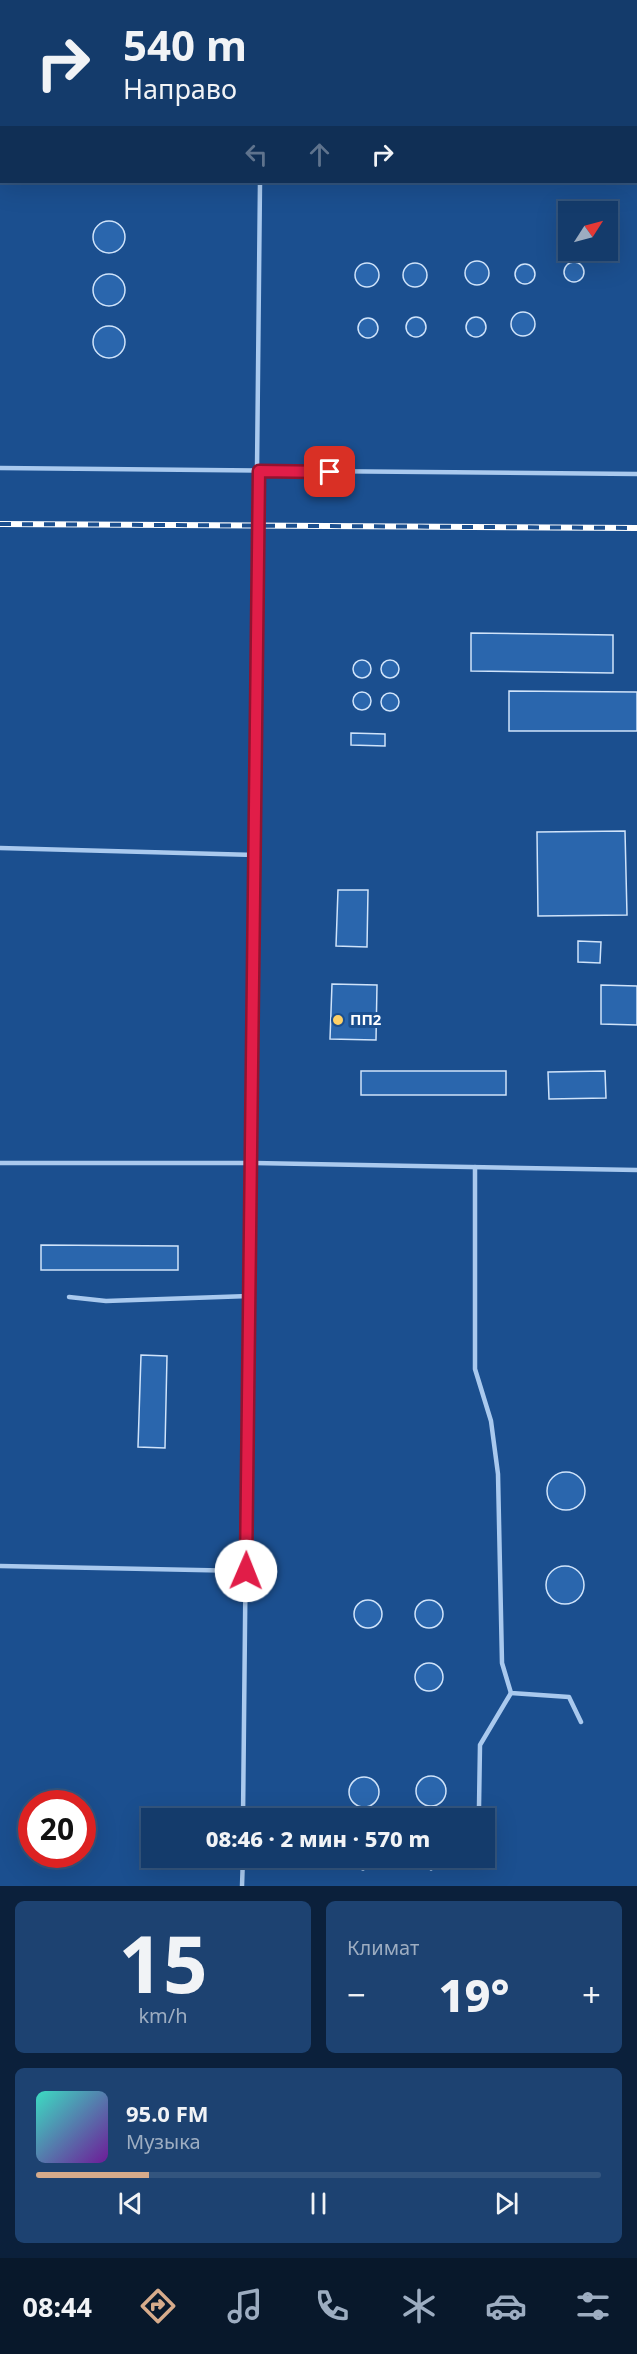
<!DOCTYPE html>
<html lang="ru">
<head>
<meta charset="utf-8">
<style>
	:root { --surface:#143b6b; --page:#1d4271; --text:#f1f3f6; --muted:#9dadc1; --line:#33557e; --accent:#d6ab8b }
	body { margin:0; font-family:"Noto Sans",sans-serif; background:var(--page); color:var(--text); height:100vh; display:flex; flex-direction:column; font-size:22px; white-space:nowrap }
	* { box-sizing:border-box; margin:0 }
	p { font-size:20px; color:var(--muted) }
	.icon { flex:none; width:33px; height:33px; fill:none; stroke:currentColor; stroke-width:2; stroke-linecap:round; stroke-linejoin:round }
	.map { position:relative; height:1886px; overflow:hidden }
	.drawer { display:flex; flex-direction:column; gap:15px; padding:15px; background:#0b203b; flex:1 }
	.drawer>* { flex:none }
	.hud { position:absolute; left:0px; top:0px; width:638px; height:183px; box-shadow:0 6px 24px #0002,0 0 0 2px var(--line); background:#143b6b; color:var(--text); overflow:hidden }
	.needle { width:39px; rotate:54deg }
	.fabs { position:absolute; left:558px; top:201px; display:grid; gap:12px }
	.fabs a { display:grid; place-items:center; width:60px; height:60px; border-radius:0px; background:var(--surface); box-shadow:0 6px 24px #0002,0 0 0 2px var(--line); font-size:30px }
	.speed { position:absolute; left:18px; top:1790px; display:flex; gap:12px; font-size:30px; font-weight:700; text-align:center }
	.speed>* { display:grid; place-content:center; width:78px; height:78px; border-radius:50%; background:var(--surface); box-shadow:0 6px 24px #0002,0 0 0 2px var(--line); line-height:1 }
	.speed .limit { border:9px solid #d22; background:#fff; color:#111 }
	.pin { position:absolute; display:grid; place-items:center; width:51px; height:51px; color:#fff; margin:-26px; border-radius:12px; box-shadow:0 3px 9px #0006 }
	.me { position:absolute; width:66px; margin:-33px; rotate:1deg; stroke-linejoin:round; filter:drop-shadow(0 0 4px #0008) }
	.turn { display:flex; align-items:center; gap:21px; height:126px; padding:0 24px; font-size:27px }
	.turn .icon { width:78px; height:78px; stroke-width:2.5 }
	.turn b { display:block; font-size:42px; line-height:51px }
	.lanes { display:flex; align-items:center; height:57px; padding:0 24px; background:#0003; justify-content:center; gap:30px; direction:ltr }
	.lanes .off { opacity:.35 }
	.big { font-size:45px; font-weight:800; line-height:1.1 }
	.drawer .widget { flex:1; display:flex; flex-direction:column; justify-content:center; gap:9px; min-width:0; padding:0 21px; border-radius:9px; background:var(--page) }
	.drawer .dial { align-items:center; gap:0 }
	.dial b { font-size:78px; line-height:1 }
	.song { display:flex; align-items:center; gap:18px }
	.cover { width:72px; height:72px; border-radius:9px; background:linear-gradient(135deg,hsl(170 70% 55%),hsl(280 70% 35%)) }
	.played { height:6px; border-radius:3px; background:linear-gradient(90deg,var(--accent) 20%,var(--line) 20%) }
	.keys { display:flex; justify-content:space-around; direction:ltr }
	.heat { display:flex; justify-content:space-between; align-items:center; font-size:33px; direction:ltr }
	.drawer .tiles { flex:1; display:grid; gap:15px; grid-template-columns:1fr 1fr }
	.widget:last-child { grid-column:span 2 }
	.trip { position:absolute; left:141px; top:1808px; width:354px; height:60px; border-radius:0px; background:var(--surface); box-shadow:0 6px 24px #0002,0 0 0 2px var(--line); font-weight:800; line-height:60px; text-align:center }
	.menu { display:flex; height:96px; justify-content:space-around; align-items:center; background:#08182b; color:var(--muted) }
	.menu .icon { width:42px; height:42px }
	.menu .active { color:var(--accent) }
	.menu b { font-size:27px; color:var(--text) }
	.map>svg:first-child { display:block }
</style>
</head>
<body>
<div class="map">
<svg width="637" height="1886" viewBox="0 0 637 1886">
	<rect width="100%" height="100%" fill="#1b4f8f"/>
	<g fill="#2a66ad" stroke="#cfe3fa" stroke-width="1.5">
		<circle cx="109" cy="237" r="16"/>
		<circle cx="477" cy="273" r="12"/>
		<circle cx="574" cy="272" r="10"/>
		<circle cx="367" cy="275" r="12"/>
		<circle cx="415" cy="275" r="12"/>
		<circle cx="525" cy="274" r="10"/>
		<circle cx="109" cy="290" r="16"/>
		<circle cx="523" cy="324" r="12"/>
		<circle cx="476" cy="327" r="10"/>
		<circle cx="416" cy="327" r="10"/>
		<circle cx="368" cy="328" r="10"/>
		<circle cx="109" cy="342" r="16"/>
		<polygon points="471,633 613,635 613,673 471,671"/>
		<circle cx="390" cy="669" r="9"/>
		<circle cx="362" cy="669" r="9"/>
		<polygon points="509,691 637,692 637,731 509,731"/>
		<circle cx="362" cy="701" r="9"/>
		<circle cx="390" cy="702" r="9"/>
		<polygon points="351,733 385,734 385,746 351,745"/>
		<polygon points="625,831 627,915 538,916 537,832"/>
		<polygon points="338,890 368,890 367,947 336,946"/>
		<polygon points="578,941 601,942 600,963 578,962"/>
		<polygon points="332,984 377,985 376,1040 330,1039"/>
		<polygon points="601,985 637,986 637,1025 601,1024"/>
		<rect x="361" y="1071" width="145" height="24"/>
		<polygon points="605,1071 606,1098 549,1099 548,1072"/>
		<polygon points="41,1245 178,1246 178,1270 41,1270"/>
		<polygon points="141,1355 167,1356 165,1448 138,1447"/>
		<circle cx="566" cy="1491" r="19"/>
		<circle cx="565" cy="1585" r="19"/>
		<circle cx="368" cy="1614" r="14"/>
		<circle cx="429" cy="1614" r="14"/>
		<circle cx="429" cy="1677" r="14"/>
		<circle cx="431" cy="1791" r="15"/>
		<circle cx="364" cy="1792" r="15"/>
		<polygon points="348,1857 378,1857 373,1866 363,1870 354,1867"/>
		<polygon points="416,1857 446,1857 441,1866 431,1870 421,1865"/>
	</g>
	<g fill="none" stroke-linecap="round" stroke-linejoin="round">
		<g stroke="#a9c9ee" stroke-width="4.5">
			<polyline points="261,2 261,0"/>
			<polyline points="0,468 637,474"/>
			<polyline points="0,848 255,855"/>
			<polyline points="0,1163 251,1163 637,1170"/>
			<polyline points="475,1167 475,1369 491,1421 498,1474 502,1663 511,1693 569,1697 581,1722"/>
			<polyline points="69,1297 106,1301 249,1296"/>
			<polyline points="0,1566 246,1571"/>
			<polyline points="479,1807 480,1745 511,1693"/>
			<polyline points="243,1818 260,182"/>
			<polyline points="242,1886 243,1857"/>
		</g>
		<g stroke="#fff" stroke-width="6">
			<polyline id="rail" points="0,524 637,528"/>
		</g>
		<use href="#rail" stroke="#1b4f8f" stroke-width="4" stroke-dasharray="11" stroke-linecap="butt"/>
	</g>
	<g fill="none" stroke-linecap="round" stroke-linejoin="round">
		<g stroke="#92132f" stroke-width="15">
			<polyline id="route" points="246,1571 259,471 330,472"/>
		</g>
		<use href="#route" stroke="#e11d48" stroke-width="10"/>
	</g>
	<circle fill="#ffd166" stroke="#1b4f8f" stroke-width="2" cx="338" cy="1020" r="6"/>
	<g text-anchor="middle" stroke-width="6" stroke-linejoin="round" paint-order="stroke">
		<g font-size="15" font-weight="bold" fill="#fff" stroke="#1b4f8f" text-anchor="start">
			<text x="350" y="1025">ПП2</text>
		</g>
	</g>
</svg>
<div class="fabs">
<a><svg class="needle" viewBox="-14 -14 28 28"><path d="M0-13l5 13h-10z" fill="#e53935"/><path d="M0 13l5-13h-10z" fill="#9dadc1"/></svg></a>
</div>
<div class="speed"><div class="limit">20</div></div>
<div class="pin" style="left:330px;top:472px;background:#d93025"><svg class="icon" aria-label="arrive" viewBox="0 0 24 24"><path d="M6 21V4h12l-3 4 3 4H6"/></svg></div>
<svg class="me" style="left:246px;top:1571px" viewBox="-20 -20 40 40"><circle r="19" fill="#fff"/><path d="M0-13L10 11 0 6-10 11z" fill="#e11d48"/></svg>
<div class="trip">08:46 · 2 мин · 570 m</div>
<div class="hud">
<div class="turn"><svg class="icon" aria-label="right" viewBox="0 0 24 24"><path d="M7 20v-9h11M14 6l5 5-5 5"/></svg><div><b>540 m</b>Направо</div></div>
<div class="lanes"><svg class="icon off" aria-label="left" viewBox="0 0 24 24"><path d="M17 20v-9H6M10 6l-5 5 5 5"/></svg><svg class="icon off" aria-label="ahead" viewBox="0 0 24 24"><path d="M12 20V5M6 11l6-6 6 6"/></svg><svg class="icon" aria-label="right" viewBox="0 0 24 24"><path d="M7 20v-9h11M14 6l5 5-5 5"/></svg></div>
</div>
</div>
<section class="drawer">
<div class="tiles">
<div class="widget dial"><b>15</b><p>km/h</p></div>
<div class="widget"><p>Климат</p>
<div class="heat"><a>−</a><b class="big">19°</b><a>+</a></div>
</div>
<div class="widget">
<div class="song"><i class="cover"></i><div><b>95.0 FM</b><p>Музыка</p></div></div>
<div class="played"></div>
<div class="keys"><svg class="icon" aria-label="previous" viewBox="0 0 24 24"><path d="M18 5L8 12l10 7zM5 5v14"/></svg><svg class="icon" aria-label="pause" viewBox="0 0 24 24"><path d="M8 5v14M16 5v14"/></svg><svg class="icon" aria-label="next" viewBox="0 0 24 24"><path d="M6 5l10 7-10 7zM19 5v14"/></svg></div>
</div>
</div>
</section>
<nav class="menu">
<b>08:44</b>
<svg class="icon active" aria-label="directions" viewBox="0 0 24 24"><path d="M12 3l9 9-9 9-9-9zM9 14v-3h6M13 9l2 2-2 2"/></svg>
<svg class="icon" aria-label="music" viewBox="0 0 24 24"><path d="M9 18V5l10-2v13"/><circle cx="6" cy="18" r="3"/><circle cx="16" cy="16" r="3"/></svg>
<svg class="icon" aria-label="phone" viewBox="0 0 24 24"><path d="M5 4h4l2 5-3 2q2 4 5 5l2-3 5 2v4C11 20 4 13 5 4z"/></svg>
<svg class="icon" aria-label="climate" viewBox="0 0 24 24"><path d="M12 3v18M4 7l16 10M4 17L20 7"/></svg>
<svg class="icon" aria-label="car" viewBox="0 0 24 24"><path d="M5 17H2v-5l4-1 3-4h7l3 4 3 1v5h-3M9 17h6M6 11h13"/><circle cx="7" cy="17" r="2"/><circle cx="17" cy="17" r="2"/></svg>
<svg class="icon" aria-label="filters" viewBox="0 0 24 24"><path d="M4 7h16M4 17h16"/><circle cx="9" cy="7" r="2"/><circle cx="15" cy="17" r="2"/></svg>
</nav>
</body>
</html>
